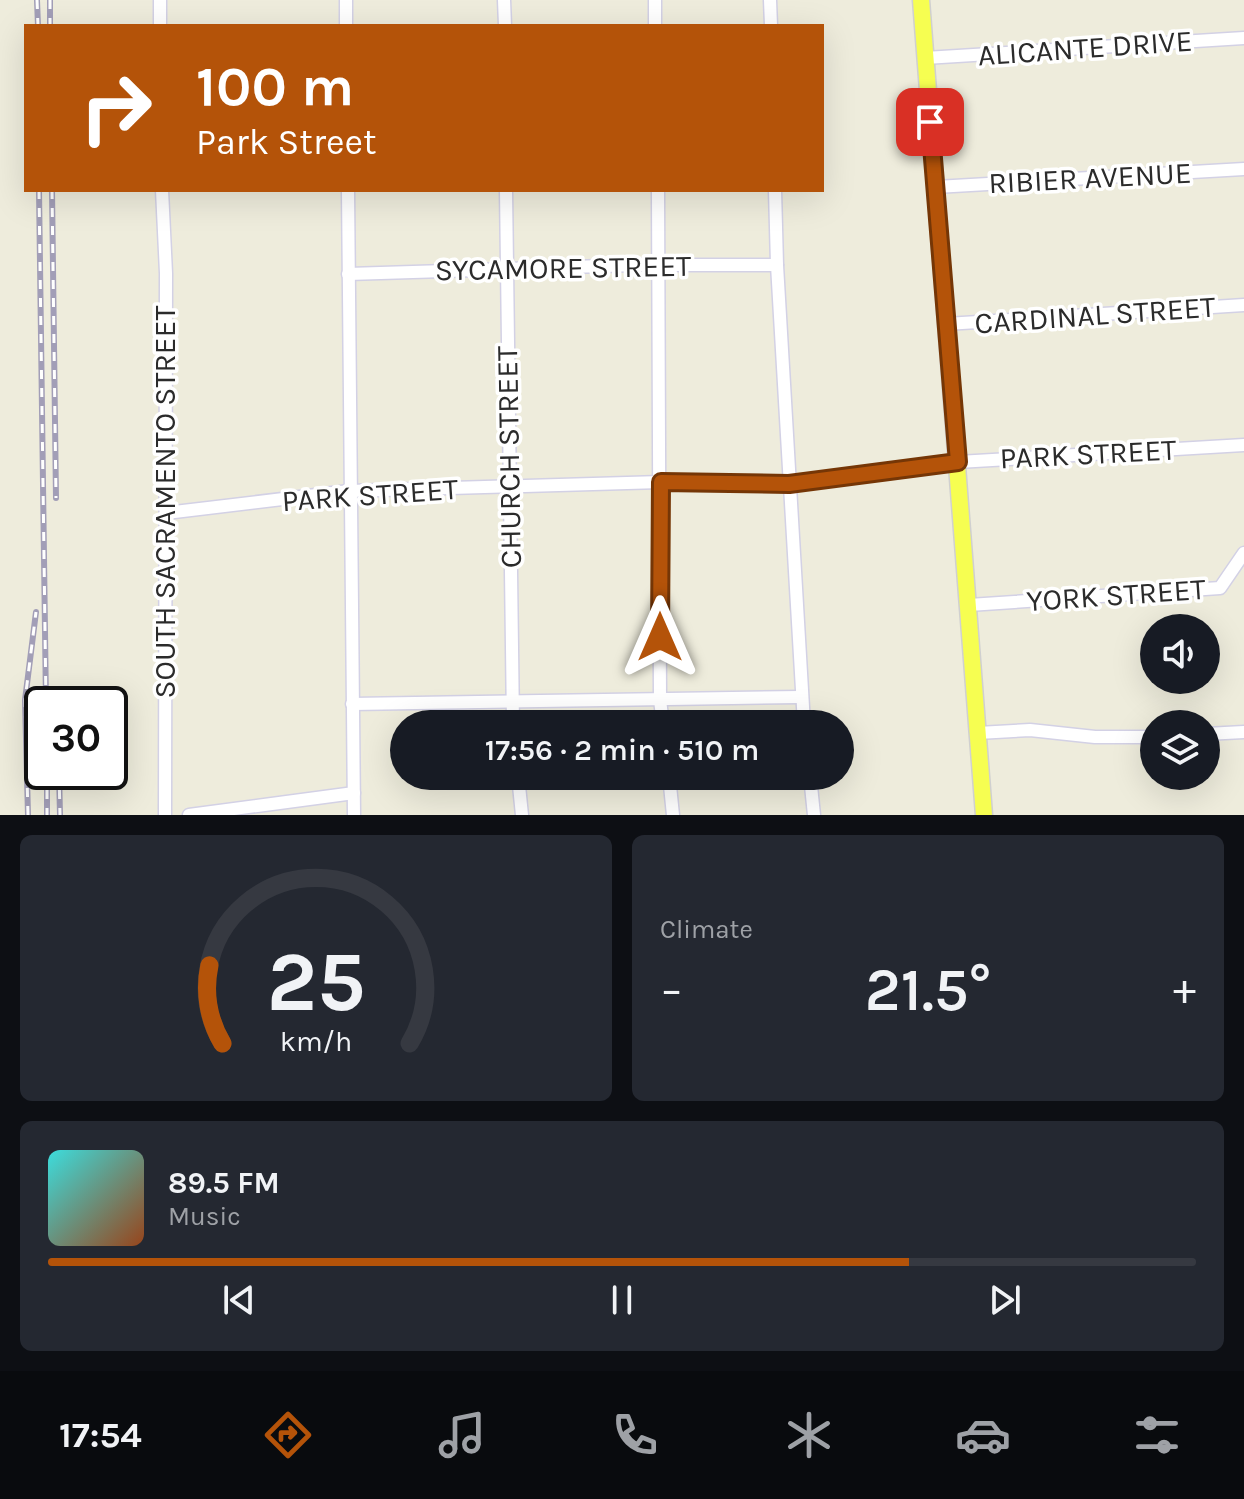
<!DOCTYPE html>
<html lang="en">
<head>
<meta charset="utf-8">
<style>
	:root { --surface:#171b24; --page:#242831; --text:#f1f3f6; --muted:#9ea1a6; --line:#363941; --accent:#b45309 }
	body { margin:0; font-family:Karla,sans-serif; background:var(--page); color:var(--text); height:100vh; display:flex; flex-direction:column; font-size:30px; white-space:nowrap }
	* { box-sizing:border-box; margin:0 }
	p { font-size:26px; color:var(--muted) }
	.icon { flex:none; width:44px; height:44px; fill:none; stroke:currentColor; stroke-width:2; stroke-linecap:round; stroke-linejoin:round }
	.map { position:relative; height:815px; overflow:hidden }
	.sheet { display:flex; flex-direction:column; gap:20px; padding:20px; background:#0d0f14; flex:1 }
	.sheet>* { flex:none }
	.hud { position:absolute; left:24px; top:24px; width:800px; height:168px; border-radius:0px; box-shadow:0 8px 32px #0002; background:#b45309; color:#fff; overflow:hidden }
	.fabs { position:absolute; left:1140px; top:614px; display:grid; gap:16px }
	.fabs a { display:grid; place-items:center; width:80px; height:80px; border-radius:50%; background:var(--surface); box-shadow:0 8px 32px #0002; font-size:40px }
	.speed { position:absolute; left:24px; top:686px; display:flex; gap:16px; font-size:40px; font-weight:700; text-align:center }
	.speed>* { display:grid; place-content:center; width:104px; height:104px; border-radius:50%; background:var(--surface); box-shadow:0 8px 32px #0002; line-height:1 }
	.speed .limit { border:4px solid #111; border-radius:12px; background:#fff; color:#111 }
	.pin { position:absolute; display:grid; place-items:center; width:68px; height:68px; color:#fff; margin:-34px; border-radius:16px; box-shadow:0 4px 12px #0006 }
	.me { position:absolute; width:88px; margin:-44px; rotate:0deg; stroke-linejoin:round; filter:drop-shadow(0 0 6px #0008) }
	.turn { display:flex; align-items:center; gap:28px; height:168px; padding:0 40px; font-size:36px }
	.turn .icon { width:104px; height:104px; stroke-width:2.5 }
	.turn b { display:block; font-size:56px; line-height:68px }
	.big { font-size:60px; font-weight:600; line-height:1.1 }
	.sheet .widget { flex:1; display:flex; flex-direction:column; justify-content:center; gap:12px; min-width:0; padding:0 28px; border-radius:12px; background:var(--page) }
	.sheet .dial { align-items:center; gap:0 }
	.dial svg { height:208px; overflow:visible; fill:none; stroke:var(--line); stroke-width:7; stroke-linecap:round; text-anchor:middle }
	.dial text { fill:var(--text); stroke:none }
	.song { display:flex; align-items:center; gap:24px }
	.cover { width:96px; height:96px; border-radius:12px; background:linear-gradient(135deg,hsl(180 70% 55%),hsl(20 70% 35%)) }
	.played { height:8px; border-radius:4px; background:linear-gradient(90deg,var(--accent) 75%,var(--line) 75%) }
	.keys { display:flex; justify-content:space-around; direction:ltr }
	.heat { display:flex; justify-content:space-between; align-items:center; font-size:44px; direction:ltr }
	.sheet .tiles { flex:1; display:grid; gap:20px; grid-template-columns:1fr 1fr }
	.widget:last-child { grid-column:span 2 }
	.trip { position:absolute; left:390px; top:710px; width:464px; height:80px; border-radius:40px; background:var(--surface); box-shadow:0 8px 32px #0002; font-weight:600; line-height:80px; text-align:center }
	.dock { display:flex; height:128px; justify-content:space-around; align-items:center; background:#090b0e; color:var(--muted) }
	.dock .icon { width:56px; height:56px }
	.dock .active { color:var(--accent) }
	.dock b { font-size:36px; color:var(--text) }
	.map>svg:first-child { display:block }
</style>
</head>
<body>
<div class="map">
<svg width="1244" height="815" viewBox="0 0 1244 815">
	<rect width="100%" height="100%" fill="#eeecdc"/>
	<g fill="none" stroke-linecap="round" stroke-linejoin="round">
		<g stroke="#d3d1e5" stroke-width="15">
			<g id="minor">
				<polyline points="160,0 160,26"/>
				<polyline points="346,0 346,26"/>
				<polyline points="504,0 505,26"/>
				<polyline points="655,0 655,26"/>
				<polyline points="770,0 771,26"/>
				<polyline points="925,58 1244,38"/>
				<polyline points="936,187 1244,169"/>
				<polyline points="162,190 166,273 165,815"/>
				<polyline points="348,190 354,815"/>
				<polyline points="506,190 513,724"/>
				<polyline points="658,190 660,700 663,724"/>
				<polyline points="775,190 777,265 804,724"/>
				<polyline points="348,274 635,265 777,265"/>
				<polyline points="946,324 1244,305"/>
				<polyline points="166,513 349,491 661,482 789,484 958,462 1244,445"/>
				<polyline points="969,605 1220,588 1244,553"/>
				<polyline points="352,704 800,697"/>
				<polyline points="978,733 1030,730 1095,737 1154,737"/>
				<polyline points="1206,734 1244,732"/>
				<polyline points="518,776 522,815"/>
				<polyline points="669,776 673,815"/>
				<polyline points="810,776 814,815"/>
				<polyline points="189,815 354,793"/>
			</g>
		</g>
		<g stroke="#d0d0d0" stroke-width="19">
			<polyline id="major" points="921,0 984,815"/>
		</g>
		<use href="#minor" stroke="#fff" stroke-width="12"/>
		<use href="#major" stroke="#f6fe51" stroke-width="16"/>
		<g stroke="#a29eb7" stroke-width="6">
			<g id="rail">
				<polyline points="37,0 38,26"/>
				<polyline points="50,0 50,26"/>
				<polyline points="39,190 46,704"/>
				<polyline points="52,190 56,498"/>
				<polyline points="47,772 47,815"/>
				<polyline points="59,772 60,815"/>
				<polyline points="28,815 25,700 36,612"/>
			</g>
		</g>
		<use href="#rail" stroke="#fff" stroke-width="3" stroke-dasharray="9" stroke-linecap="butt"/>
	</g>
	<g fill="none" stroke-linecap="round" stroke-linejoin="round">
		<g stroke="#753606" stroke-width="20">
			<polyline id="route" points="660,637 661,482 789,484 958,462 930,122"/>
		</g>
		<use href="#route" stroke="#b45309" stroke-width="14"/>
	</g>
	<g text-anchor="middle" stroke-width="7" stroke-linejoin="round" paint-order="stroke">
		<g font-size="30" fill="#2b2b2b" stroke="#fff">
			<text transform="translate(1085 48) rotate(-4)" y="10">ALICANTE DRIVE</text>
			<text transform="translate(1090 178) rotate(-3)" y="10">RIBIER AVENUE</text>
			<text transform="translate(563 268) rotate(-1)" y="10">SYCAMORE STREET</text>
			<text transform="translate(1095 315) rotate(-4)" y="10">CARDINAL STREET</text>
			<text transform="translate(1088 454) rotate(-3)" y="10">PARK STREET</text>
			<text transform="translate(509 457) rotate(-91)" y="10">CHURCH STREET</text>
			<text transform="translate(370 495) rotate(-4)" y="10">PARK STREET</text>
			<text transform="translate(165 502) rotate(-90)" y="10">SOUTH SACRAMENTO STREET</text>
			<text transform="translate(1116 595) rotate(-4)" y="10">YORK STREET</text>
		</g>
	</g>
</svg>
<div class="fabs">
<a><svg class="icon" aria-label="sound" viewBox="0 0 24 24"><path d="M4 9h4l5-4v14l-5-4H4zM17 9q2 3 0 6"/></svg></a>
<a><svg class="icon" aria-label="layers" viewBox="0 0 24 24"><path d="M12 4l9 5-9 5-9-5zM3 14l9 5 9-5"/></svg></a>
</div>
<div class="speed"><div class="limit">30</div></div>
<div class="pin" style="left:930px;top:122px;background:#d93025"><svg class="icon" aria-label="arrive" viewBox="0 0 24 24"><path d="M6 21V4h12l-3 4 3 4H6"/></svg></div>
<svg class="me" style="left:660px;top:637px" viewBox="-20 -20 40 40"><path d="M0-17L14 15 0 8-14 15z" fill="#b45309" stroke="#fff" stroke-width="4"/></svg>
<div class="trip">17:56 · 2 min · 510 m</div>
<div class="hud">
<div class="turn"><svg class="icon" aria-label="right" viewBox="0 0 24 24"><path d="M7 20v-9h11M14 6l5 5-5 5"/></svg><div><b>100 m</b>Park Street</div></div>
</div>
</div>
<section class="sheet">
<div class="tiles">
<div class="widget dial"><svg viewBox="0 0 100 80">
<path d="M14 69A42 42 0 1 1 86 69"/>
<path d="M14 69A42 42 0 0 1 9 39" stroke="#b45309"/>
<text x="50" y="56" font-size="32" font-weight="700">25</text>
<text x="50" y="72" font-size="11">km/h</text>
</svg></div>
<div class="widget"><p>Climate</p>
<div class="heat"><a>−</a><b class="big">21.5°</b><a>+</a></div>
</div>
<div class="widget">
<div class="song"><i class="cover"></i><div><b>89.5 FM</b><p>Music</p></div></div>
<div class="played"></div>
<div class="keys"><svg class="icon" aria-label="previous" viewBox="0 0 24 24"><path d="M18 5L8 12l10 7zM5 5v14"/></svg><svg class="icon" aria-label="pause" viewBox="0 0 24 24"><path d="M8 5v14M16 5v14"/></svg><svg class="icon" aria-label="next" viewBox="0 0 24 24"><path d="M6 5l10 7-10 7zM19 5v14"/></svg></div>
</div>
</div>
</section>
<nav class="dock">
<b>17:54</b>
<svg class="icon active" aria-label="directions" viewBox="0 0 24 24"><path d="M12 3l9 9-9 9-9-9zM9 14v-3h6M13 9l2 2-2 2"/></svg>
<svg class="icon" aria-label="music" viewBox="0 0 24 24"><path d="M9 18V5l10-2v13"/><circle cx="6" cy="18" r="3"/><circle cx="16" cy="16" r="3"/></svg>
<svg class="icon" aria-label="phone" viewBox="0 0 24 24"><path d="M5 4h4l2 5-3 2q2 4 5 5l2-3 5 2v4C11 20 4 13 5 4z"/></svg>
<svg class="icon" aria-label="climate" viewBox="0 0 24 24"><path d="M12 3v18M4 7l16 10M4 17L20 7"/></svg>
<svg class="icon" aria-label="car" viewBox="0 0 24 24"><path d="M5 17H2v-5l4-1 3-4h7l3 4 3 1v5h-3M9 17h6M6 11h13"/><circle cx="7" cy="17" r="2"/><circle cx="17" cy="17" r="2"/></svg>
<svg class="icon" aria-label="filters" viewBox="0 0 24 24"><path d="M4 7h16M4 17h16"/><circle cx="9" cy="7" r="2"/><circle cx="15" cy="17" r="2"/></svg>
</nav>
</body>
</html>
